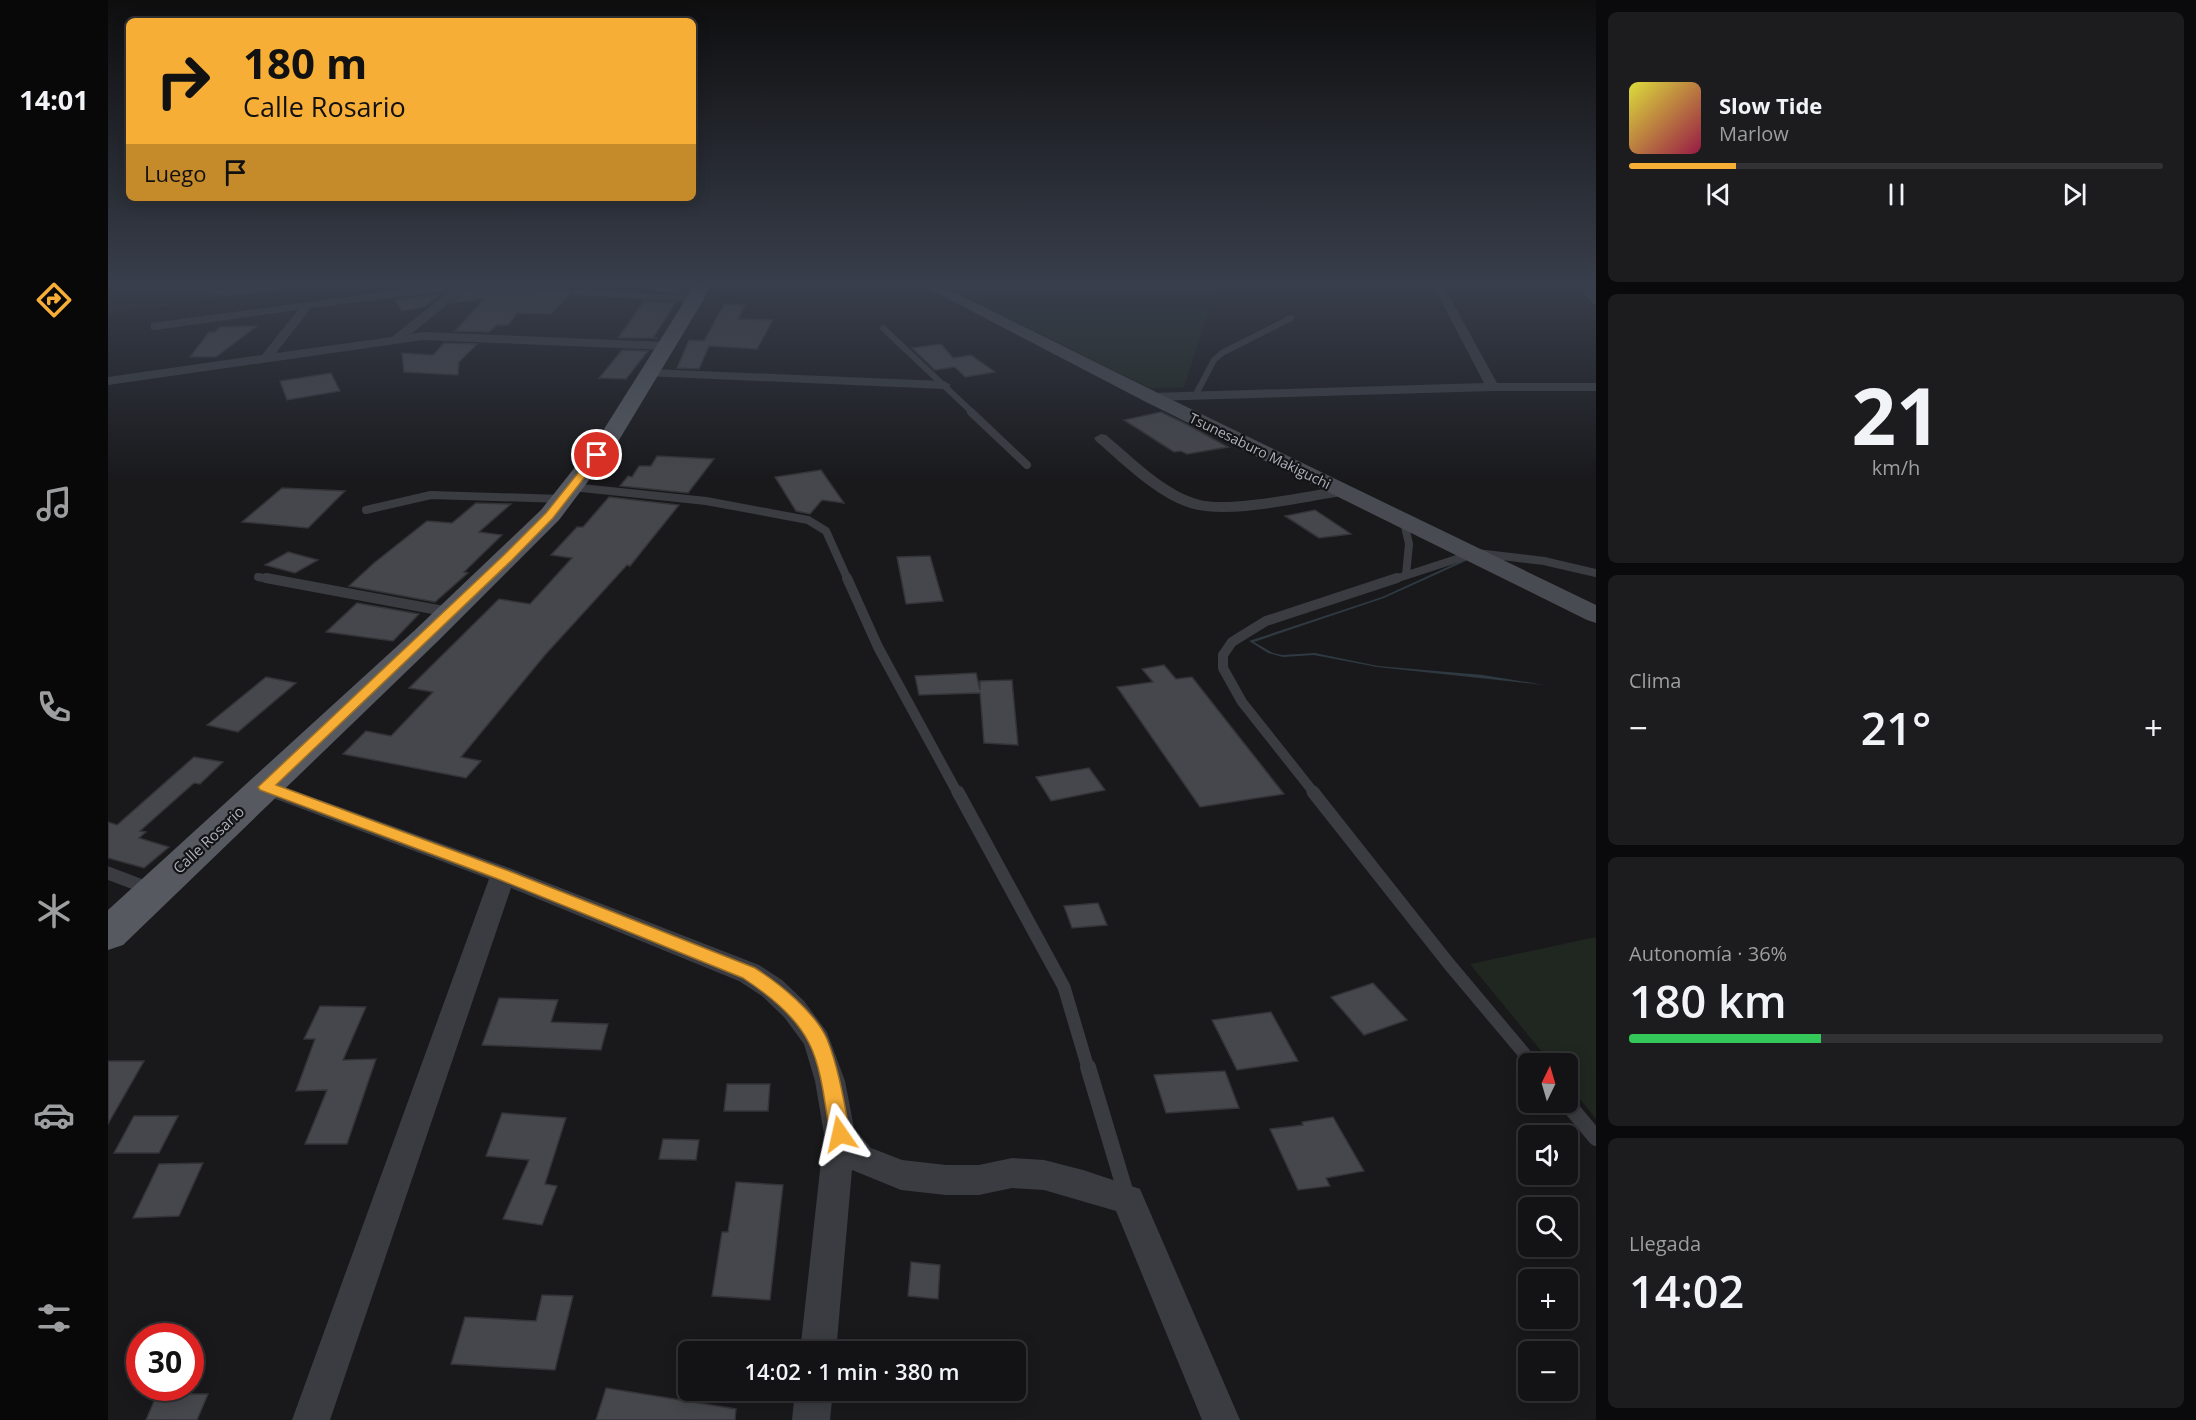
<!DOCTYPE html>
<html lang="es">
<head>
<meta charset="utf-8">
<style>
	:root { --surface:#131315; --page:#1c1c1e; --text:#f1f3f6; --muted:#9d9ea0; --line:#323234; --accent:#f7ae36 }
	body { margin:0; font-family:"Open Sans",sans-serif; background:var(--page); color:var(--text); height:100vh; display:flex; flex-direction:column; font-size:22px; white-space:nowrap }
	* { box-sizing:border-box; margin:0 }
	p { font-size:20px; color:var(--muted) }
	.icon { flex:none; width:33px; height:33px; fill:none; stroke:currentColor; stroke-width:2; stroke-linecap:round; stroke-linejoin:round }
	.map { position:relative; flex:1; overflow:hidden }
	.details { display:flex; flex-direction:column; gap:12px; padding:12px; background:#0a0a0c; width:600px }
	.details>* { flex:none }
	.hud { position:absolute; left:18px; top:18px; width:570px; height:183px; border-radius:9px; box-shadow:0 3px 15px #0003,0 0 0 2px var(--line); background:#f7ae36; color:#111; overflow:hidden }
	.needle { width:39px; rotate:5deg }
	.fabs { position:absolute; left:1410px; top:1053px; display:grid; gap:12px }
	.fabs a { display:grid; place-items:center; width:60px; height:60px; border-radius:9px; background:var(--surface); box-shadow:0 3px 15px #0003,0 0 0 2px var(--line); font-size:30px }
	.speed { position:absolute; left:18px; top:1323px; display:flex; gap:12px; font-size:30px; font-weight:700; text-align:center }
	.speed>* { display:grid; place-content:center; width:78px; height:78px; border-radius:50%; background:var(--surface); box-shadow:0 3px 15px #0003,0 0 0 2px var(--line); line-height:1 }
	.speed .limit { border:9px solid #d22; background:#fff; color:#111 }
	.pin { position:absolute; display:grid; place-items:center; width:51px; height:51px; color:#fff; margin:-26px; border:3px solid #fff; border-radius:50%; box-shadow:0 2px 6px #0007 }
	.me { position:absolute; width:66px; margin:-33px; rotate:349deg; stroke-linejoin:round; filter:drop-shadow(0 0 4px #0008) }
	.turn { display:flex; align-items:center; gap:21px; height:126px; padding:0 18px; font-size:27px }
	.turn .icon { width:78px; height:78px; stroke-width:2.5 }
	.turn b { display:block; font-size:42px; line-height:51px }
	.then { display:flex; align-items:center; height:57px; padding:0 18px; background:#0003; gap:12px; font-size:22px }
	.big { font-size:45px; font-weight:600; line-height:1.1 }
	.details .card { flex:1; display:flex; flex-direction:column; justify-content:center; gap:9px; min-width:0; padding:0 21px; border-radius:9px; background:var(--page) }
	.details .dial { align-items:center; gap:0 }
	.dial b { font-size:78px; line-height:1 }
	.song { display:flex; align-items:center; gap:18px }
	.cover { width:72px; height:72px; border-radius:9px; background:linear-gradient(135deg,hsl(60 70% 55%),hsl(340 70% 35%)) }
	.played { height:6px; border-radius:3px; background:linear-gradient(90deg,var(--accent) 20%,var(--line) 20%) }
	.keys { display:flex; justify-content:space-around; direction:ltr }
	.heat { display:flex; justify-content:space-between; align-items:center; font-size:33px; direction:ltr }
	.charge { height:9px; border-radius:4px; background:linear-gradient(90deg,#34c759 36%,var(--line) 0) }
	.trip { position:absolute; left:570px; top:1341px; width:348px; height:60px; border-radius:9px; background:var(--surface); box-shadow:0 3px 15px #0003,0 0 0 2px var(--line); font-weight:600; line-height:60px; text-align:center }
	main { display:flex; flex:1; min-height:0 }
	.dock { display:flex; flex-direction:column; width:108px; justify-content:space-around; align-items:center; background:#080808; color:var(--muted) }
	.dock .icon { width:42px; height:42px }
	.dock .active { color:var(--accent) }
	.dock b { font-size:27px; color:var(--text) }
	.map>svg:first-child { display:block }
</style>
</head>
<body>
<main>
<nav class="dock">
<b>14:01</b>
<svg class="icon active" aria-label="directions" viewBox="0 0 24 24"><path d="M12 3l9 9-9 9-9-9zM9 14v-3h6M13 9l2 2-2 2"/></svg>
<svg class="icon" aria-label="music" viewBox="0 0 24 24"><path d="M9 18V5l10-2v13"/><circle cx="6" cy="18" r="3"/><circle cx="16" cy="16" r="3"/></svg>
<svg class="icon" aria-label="phone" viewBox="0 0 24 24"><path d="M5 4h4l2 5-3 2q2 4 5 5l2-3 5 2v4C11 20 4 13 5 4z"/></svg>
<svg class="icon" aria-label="climate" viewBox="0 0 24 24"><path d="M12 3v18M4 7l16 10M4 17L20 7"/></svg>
<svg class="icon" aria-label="car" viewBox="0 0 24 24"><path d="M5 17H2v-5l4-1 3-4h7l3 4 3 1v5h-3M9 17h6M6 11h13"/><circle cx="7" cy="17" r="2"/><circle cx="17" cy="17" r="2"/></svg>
<svg class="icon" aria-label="filters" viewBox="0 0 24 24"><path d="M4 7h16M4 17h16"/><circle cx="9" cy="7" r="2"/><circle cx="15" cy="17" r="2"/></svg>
</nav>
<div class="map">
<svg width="1488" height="1420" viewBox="0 0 1488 1420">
	<rect width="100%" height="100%" fill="#19191c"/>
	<polygon fill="#252529" points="0,283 221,283 0,314"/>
	<g fill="#1f2720">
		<polygon points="830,283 1110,283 1076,387 1042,388"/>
		<polygon points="1488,937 1488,1119 1460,1084 1460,1064 1443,1063 1362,964"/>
	</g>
	<polygon fill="#2f3941" points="1357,559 1360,560 1276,598 1146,642 1165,653 1174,655 1207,653 1270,666 1375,675 1437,685 1269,667 1206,655 1175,657 1160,653 1141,641 1274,597"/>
	<g fill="#46474c" stroke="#333338" stroke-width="1.5">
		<polygon points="298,283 352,283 281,289 279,285"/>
		<polygon points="368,283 406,283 407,287 463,290 463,294 443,314 409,313 400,325 389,325 381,332 347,331 376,299 344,303"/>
		<polygon points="549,283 572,283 570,293 543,291"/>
		<polygon points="333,294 317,307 294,311 287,300"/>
		<polygon points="536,301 567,303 545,338 550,338 510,338"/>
		<polygon points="616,304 637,305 630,319 665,320 649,349 601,346 591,369 569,368 581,340 596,341"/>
		<polygon points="149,326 108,357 82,357 101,332 107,332 112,327"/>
		<polygon points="336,343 369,344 351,362 350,375 296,372 294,353 325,355"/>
		<polygon points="833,344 845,358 863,355 887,372 857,377 847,367 827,370 804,348"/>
		<polygon points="514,350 540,351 518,379 491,378"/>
		<polygon points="223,373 232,391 179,400 172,381"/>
		<polygon points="1053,412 1076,423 1120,447 1079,454 1073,451 1066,452 1016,420"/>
		<polygon points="549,456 606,459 580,493 512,486 520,476 524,477 531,466 543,466"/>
		<polygon points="713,470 736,503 714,500 702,514 688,511 667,477"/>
		<polygon points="174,488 237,491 200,528 134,522"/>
		<polygon points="501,497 571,505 522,566 519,565 437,655 353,757 373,761 358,778 235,754 258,731 283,736 325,692 301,688 391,599 422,604 464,558 443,555 469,527 475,527"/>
		<polygon points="368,503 403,504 371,532 394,535 356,572 360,573 327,602 241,586 266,563 319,521 344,523"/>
		<polygon points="1207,510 1243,534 1211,538 1177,516"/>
		<polygon points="180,552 210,560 187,573 157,565"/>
		<polygon points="822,556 835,601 798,604 789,557"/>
		<polygon points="249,603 311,614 285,641 218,632"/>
		<polygon points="1056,665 1068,679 1084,677 1176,794 1092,807 1009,687 1045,682 1034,669"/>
		<polygon points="868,673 872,690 872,681 904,680 910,745 876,743 872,693 811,695 807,676"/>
		<polygon points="158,677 188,683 130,732 99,725"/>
		<polygon points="86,757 115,762 92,784 86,783 32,831 38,832 31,838 61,847 36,868 0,858 0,822 9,825"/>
		<polygon points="981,768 997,790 943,801 928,777"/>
		<polygon points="990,903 999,925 964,928 956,906"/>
		<polygon points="1265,983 1299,1020 1256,1035 1223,997"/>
		<polygon points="391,998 450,1000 443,1022 500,1024 493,1050 374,1045"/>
		<polygon points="212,1006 258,1007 235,1060 268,1059 239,1144 197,1144 219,1090 188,1091 207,1039 196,1039"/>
		<polygon points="1163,1012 1190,1061 1129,1070 1104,1020"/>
		<polygon points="0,1061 36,1061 0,1124"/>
		<polygon points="1117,1071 1131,1108 1058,1113 1046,1075"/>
		<polygon points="619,1084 662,1084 660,1111 616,1111"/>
		<polygon points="394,1113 458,1118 437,1184 449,1186 434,1225 395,1219 421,1160 378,1156"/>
		<polygon points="26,1116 70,1116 51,1153 6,1153"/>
		<polygon points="1225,1117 1256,1171 1218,1178 1222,1186 1190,1190 1162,1129 1195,1125 1194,1122"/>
		<polygon points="555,1139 591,1140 588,1160 551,1159"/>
		<polygon points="95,1163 71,1216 25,1218 51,1164"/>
		<polygon points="628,1182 675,1185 662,1300 604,1296 614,1232 620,1232"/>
		<polygon points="803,1262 832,1265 830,1299 800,1296"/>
		<polygon points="434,1295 465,1296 447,1370 343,1364 357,1317 428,1321"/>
		<polygon points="498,1388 628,1409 627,1420 488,1420"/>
		<polygon points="49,1394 100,1394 89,1420 38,1420"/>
	</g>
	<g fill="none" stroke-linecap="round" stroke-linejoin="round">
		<g stroke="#3a3c41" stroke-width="6">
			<path d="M82,283c28,18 79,4 111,0"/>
			<polyline points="468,292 587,299"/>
			<polyline points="775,328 865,413"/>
			<polyline points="1087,396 1106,360 1114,353 1183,318"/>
		</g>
		<g stroke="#3a3c41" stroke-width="8">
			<polyline points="863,412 919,465"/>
			<polyline points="464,487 598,501 700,520 718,531 740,580"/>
			<polyline points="258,510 323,495 455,499"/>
			<polyline points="1296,522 1301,544 1298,575"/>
			<polyline points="1369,553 1436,561 1488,573"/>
			<polyline points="150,577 166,580"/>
			<polyline points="1284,580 1364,554"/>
		</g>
		<g stroke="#3a3c41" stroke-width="10">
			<polyline points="158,578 341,612"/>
			<polyline points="739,578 770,647 850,794"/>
			<polyline points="1207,794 1134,702 1115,668 1115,655 1124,642 1158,621 1289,578"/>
		</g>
		<g stroke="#3a3c41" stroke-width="13">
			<polyline points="850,792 956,987 980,1068"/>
			<polyline points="1205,792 1341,964 1425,1064"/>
			<polyline points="0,873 42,889"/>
		</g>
		<g stroke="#3a3c41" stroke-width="16">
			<polyline points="980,1067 1019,1197"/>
			<polyline points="1458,1102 1488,1138"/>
		</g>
		<g fill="#3a3c41" fill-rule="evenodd">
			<path d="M355,283h11l-63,51 12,-2 244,10 6,4 -6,4 -244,-10 -315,45v-8l154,-22 36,-45 -143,20 -4,-1v-6l271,-36 30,-2 5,2zM341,291l-57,46 -116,16 35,-45z"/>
			<polygon points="1324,283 1334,283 1389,383 1488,383 1488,391 1385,391 1043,401 1036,397 1043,393 1376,383"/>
			<polygon points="1468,283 1478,283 1488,294 1488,304 1484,303"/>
			<polygon points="543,369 836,381 843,385 836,389 538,376 536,373"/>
			<path d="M993,434l5,1c28,23 59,56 94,65 31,8 108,-9 142,-14l8,5 -8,5c-41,6 -113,24 -152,12 -36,-12 -66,-43 -94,-67l-2,-3z"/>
			<polygon points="157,780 404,869 651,965 674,980 696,1001 719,1032 737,1081 746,1128 763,1148 794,1160 838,1165 871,1165 904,1158 936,1160 975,1170 1032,1189 1132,1420 1094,1420 1008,1211 936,1190 904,1188 871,1195 838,1195 793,1190 744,1170 728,1352 692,1352 716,1134 707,1081 696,1044 676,1017 654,996 631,981 403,888 222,1420 184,1420 381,879 149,792 146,787 149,782"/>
			<polygon points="687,1390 725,1390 722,1420 684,1420"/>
		</g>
		<polygon fill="#484b51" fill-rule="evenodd" points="810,283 828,283 1050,393 1488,605 1488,623 1479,620 1036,401"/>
		<polygon fill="#565960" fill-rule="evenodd" points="586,283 603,283 596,299 511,440 451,520 329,642 15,945 0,950 0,910 307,630 433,510 491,437 578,299"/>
	</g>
	<linearGradient id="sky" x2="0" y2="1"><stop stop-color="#0e0e0f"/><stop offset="0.59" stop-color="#383e4b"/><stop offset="1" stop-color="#383e4b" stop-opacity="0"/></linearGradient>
	<rect width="1488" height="481" fill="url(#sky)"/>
	<path fill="#f7ae36" stroke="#a17123" stroke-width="1.5" d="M486,453l8,2 -49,63 -41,42 -236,225 233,86 246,97c25,16 60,44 72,71 12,30 17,63 23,95l-3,6 -7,3 -7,-3 -3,-6c-5,-28 -8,-66 -21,-91 -14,-28 -42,-49 -66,-65l-245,-99 -238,-89 -2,-3 246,-232 42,-42z"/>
	<g text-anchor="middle" stroke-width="4.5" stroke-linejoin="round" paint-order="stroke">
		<g font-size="14" fill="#acb1bc" stroke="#141417">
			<text transform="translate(1152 451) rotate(26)" y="5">Tsunesaburo Makiguchi</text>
		</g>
		<g font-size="15" fill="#acb1bc" stroke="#141417">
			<text transform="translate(101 840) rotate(-43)" y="5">Calle Rosario</text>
		</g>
	</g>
</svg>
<div class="fabs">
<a><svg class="needle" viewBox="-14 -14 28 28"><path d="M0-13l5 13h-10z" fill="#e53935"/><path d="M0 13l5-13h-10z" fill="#9d9ea0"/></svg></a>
<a><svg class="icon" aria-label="sound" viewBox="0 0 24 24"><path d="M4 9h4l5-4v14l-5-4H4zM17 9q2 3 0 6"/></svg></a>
<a><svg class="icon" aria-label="search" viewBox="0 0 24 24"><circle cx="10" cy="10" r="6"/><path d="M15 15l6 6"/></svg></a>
<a>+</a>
<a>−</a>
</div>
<div class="speed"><div class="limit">30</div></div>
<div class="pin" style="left:489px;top:455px;background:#d93025"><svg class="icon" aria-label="arrive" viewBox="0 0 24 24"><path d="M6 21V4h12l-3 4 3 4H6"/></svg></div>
<svg class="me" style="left:732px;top:1134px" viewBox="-20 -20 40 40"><path d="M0-17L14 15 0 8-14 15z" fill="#f7ae36" stroke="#fff" stroke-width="4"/></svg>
<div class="trip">14:02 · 1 min · 380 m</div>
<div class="hud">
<div class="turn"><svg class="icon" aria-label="right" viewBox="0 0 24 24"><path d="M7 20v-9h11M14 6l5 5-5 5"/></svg><div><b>180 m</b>Calle Rosario</div></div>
<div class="then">Luego<svg class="icon" aria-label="arrive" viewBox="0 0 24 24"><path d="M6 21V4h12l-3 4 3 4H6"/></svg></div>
</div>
</div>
<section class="details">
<div class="card">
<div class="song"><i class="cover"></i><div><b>Slow Tide</b><p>Marlow</p></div></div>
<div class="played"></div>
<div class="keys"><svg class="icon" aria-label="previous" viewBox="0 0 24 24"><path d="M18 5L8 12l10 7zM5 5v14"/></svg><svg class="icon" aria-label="pause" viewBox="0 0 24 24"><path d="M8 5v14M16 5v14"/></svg><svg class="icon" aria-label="next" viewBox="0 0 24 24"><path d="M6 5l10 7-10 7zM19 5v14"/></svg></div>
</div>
<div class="card dial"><b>21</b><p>km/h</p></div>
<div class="card"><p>Clima</p>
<div class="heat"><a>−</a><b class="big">21°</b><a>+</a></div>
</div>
<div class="card"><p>Autonomía · 36%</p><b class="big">180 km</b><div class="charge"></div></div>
<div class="card"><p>Llegada</p><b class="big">14:02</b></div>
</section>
</main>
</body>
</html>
